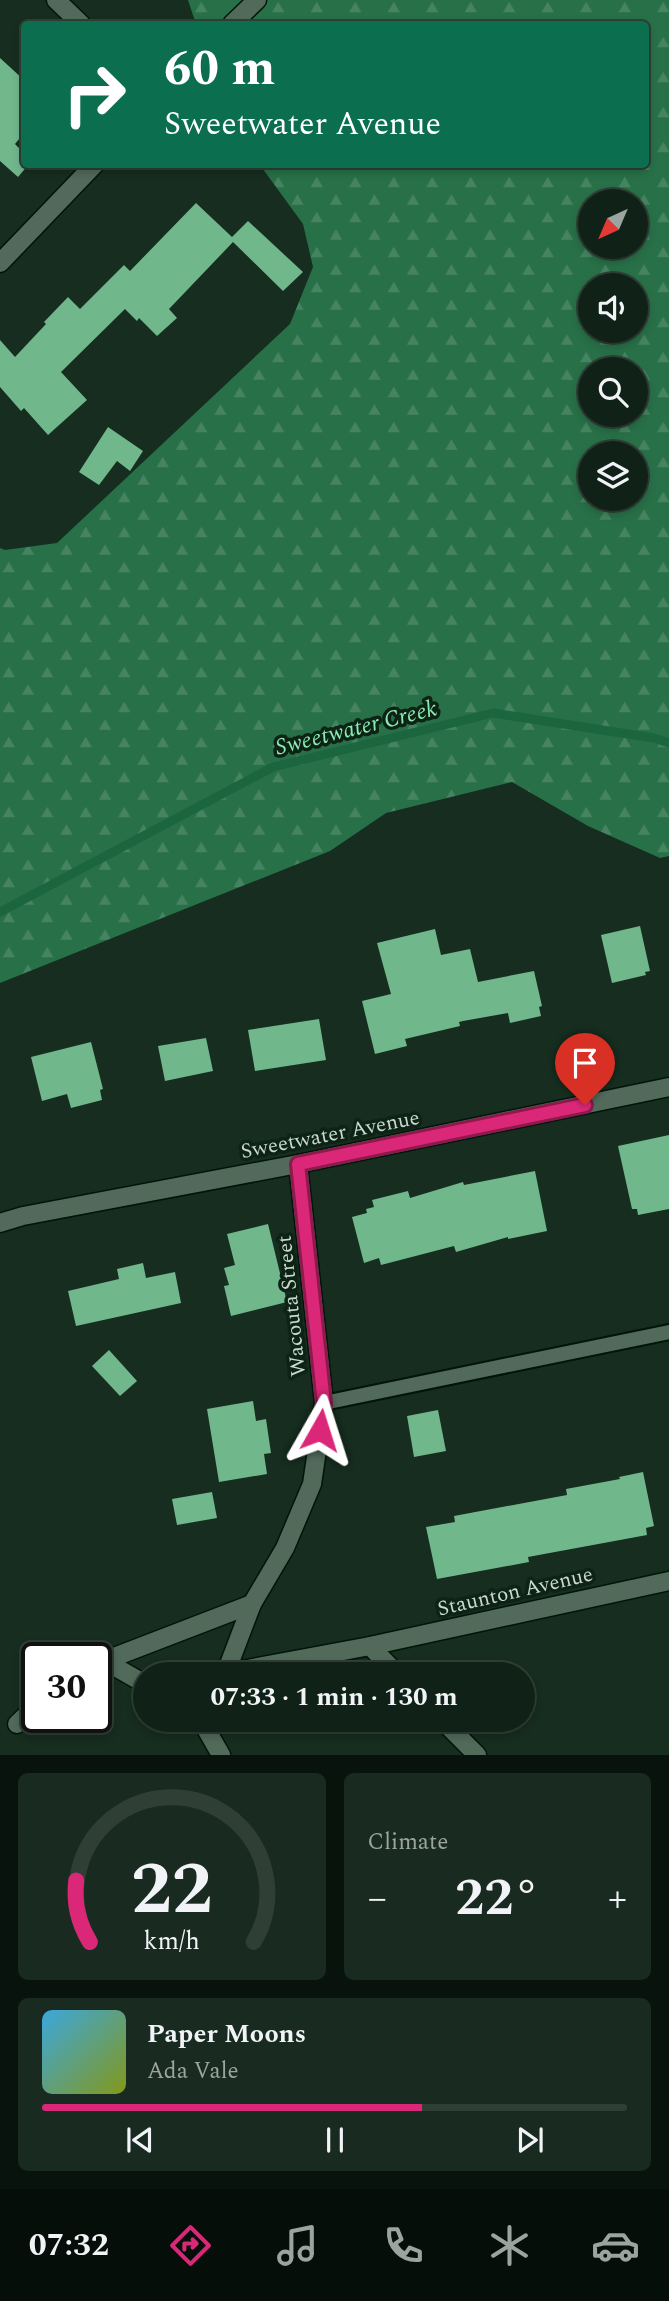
<!DOCTYPE html>
<html lang="en">
<head>
<meta charset="utf-8">
<style>
	:root { --surface:#102217; --page:#192a20; --text:#f1f3f6; --muted:#9ca4a1; --line:#303f36; --accent:#db2777 }
	body { margin:0; font-family:Spectral,serif; background:var(--page); color:var(--text); height:100vh; display:flex; flex-direction:column; font-size:26px; white-space:nowrap }
	* { box-sizing:border-box; margin:0 }
	p { font-size:23px; color:var(--muted) }
	.icon { flex:none; width:38px; height:38px; fill:none; stroke:currentColor; stroke-width:2; stroke-linecap:round; stroke-linejoin:round }
	.map { position:relative; height:1755px; overflow:hidden }
	.panel { display:flex; flex-direction:column; gap:18px; padding:18px; background:#09130d; flex:1 }
	.panel>* { flex:none }
	.hud { position:absolute; left:21px; top:21px; width:628px; height:147px; border-radius:7px; box-shadow:0 4px 10px #0003,0 0 0 2px var(--line); background:#0b6e4f; color:#fff; overflow:hidden }
	.needle { width:46px; rotate:224deg }
	.controls { position:absolute; left:578px; top:189px; display:grid; gap:14px }
	.controls a { display:grid; place-items:center; width:70px; height:70px; border-radius:50%; background:var(--surface); box-shadow:0 4px 10px #0003,0 0 0 2px var(--line); font-size:35px }
	.speed { position:absolute; left:21px; top:1642px; display:flex; gap:14px; font-size:35px; font-weight:700; text-align:center }
	.speed>* { display:grid; place-content:center; width:91px; height:91px; border-radius:50%; background:var(--surface); box-shadow:0 4px 10px #0003,0 0 0 2px var(--line); line-height:1 }
	.speed .limit { border:4px solid #111; border-radius:10px; background:#fff; color:#111 }
	.pin { position:absolute; display:grid; place-items:center; width:60px; height:60px; color:#fff; margin:-72px -30px; border-radius:50% 50% 50% 0; rotate:-45deg; box-shadow:0 0 7px #0007 }
	.pin .icon { rotate:45deg }
	.me { position:absolute; width:77px; margin:-38px; rotate:6deg; stroke-linejoin:round; filter:drop-shadow(0 0 5px #0008) }
	.turn { display:flex; align-items:center; gap:24px; height:147px; padding:0 28px; font-size:32px }
	.turn .icon { width:91px; height:91px; stroke-width:2.5 }
	.turn b { display:block; font-size:49px; line-height:60px }
	.big { font-size:52px; font-weight:700; line-height:1.1 }
	.panel .tile { flex:1; display:flex; flex-direction:column; justify-content:center; gap:10px; min-width:0; padding:0 24px; border-radius:10px; background:var(--page) }
	.panel .dial { align-items:center; gap:0 }
	.dial svg { height:182px; overflow:visible; fill:none; stroke:var(--line); stroke-width:7; stroke-linecap:round; text-anchor:middle }
	.dial text { fill:var(--text); stroke:none }
	.song { display:flex; align-items:center; gap:21px }
	.cover { width:84px; height:84px; border-radius:10px; background:linear-gradient(135deg,hsl(200 70% 55%),hsl(70 70% 35%)) }
	.played { height:7px; border-radius:4px; background:linear-gradient(90deg,var(--accent) 65%,var(--line) 65%) }
	.keys { display:flex; justify-content:space-around; direction:ltr }
	.heat { display:flex; justify-content:space-between; align-items:center; font-size:38px; direction:ltr }
	.panel .tiles { flex:1; display:grid; gap:18px; grid-template-columns:1fr 1fr }
	.tile:last-child { grid-column:span 2 }
	.trip { position:absolute; left:133px; top:1662px; width:402px; height:70px; border-radius:35px; background:var(--surface); box-shadow:0 4px 10px #0003,0 0 0 2px var(--line); font-weight:700; line-height:70px; text-align:center }
	.menu { display:flex; height:112px; justify-content:space-around; align-items:center; background:#060e09; color:var(--muted) }
	.menu .icon { width:49px; height:49px }
	.menu .selected { color:var(--accent) }
	.menu b { font-size:32px; color:var(--text) }
	.map>svg:first-child { display:block }
</style>
</head>
<body>
<div class="map">
<svg width="669" height="1755" viewBox="0 0 669 1755">
	<defs>
		<pattern id="forest-firs" width="22" height="20" patternUnits="userSpaceOnUse" patternTransform="scale(1.75)"><rect width="22" height="20" fill="#287048"/><path d="M5 1l3.5 6h-7zM16 11l3.5 6h-7z" fill="#468461"/></pattern>
	</defs>
	<rect width="100%" height="100%" fill="#162d1f"/>
	<path fill="url(#forest-firs)" fill-rule="evenodd" d="M188,0h481v856l-9,2 -72,-32 -76,-44 -126,31 -56,38 -330,132v-435l5,2 52,-7 233,-219 23,-57 -10,-43 -43,-59 386,-1v-140h-450zM590,201h45v46h-45zM590,285h45v46h-45zM590,369h45v46h-45zM590,453h45v46h-45z"/>
	<g fill="none" stroke-linecap="round" stroke-linejoin="round">
		<polyline stroke="#1c663f" stroke-width="9" points="0,912 273,767 493,713 654,738 669,743"/>
	</g>
	<g fill="#71b78c">
		<polygon points="0,58 24,80 24,133 15,144 24,153 24,164 29,164 18,177 0,161"/>
		<polygon points="196,203 232,237 248,221 303,272 283,291 233,242 169,309 177,318 157,336 139,318 137,321 125,309 61,372 87,400 48,435 24,408 21,411 0,387 0,340 15,357 46,324 44,322 68,297 80,309 124,265 130,271"/>
		<polygon points="108,427 143,451 130,471 117,461 99,485 79,472"/>
		<polygon points="640,926 650,971 645,972 646,975 612,983 601,935"/>
		<polygon points="435,929 441,955 470,949 478,982 534,971 542,1006 539,1007 541,1016 510,1023 508,1013 463,1021 459,1022 460,1026 405,1039 407,1046 375,1054 362,1001 391,994 377,943"/>
		<polygon points="319,1019 326,1060 255,1071 248,1030"/>
		<polygon points="206,1038 213,1071 165,1081 158,1046"/>
		<polygon points="91,1042 103,1089 100,1090 102,1100 71,1108 67,1094 42,1101 31,1057"/>
		<polygon points="669,1135 669,1209 638,1215 637,1209 632,1209 618,1146"/>
		<polygon points="535,1171 547,1231 508,1239 508,1237 456,1252 454,1246 381,1265 379,1258 364,1263 352,1217 367,1213 366,1209 374,1207 372,1200 408,1191 410,1198 463,1182 464,1185"/>
		<polygon points="268,1224 287,1302 231,1316 224,1286 229,1285 224,1268 235,1265 227,1234"/>
		<polygon points="143,1263 146,1278 175,1272 181,1303 76,1326 68,1291 119,1279 117,1269"/>
		<polygon points="109,1350 137,1381 120,1396 92,1366"/>
		<polygon points="253,1401 256,1421 266,1419 271,1453 264,1454 267,1474 219,1482 207,1409"/>
		<polygon points="438,1410 446,1451 414,1457 407,1416"/>
		<polygon points="643,1472 654,1526 646,1528 647,1535 528,1557 529,1562 437,1579 426,1527 455,1522 454,1516 567,1495 566,1489 620,1479 619,1477"/>
		<polygon points="212,1492 217,1518 177,1525 172,1499"/>
	</g>
	<g fill="none" stroke-linecap="round" stroke-linejoin="round">
		<g stroke="#011509" stroke-width="18">
			<polyline id="service" points="324,1403 669,1332"/>
		</g>
		<g stroke="#011509" stroke-width="21">
			<g id="minor">
				<polyline points="56,0 81,24"/>
				<polyline points="232,24 257,0"/>
				<polyline points="0,263 95,164"/>
				<polyline points="370,1646 398,1675"/>
				<polyline points="103,1660 145,1684"/>
				<polyline points="96,1664 252,1604"/>
				<polyline points="226,1673 370,1646 669,1581"/>
				<polyline points="225,1675 252,1604 285,1548 312,1484 324,1403 298,1164"/>
				<polyline points="201,1720 221,1755"/>
				<polyline points="442,1720 477,1755"/>
				<polyline points="17,1724 37,1705"/>
			</g>
		</g>
		<g stroke="#011509" stroke-width="21">
			<polyline id="tertiary" points="0,1223 23,1216 298,1164 669,1087"/>
		</g>
		<use href="#service" stroke="#516a5a" stroke-width="14"/>
		<use href="#minor" stroke="#516a5a" stroke-width="18"/>
		<use href="#tertiary" stroke="#516a5a" stroke-width="18"/>
	</g>
	<g fill="none" stroke-linecap="round" stroke-linejoin="round">
		<g stroke="#8e194d" stroke-width="18">
			<polyline id="route" points="320,1430 324,1403 298,1164 585,1105"/>
		</g>
		<use href="#route" stroke="#db2777" stroke-width="12"/>
	</g>
	<g text-anchor="middle" stroke-width="7" stroke-linejoin="round" paint-order="stroke">
		<g font-size="21" fill="#cad8ce" stroke="#0c2316">
			<text transform="translate(330 1134) rotate(-11)" y="7">Sweetwater Avenue</text>
			<text transform="translate(291 1306) rotate(-96)" y="7">Wacouta Street</text>
			<text transform="translate(515 1591) rotate(-13)" y="7">Staunton Avenue</text>
		</g>
		<g font-size="23" font-style="italic" fill="#8bedb2" stroke="#0c2316">
			<text transform="translate(356 727) rotate(-14)" y="8">Sweetwater Creek</text>
		</g>
	</g>
</svg>
<div class="controls">
<a><svg class="needle" viewBox="-14 -14 28 28"><path d="M0-13l5 13h-10z" fill="#e53935"/><path d="M0 13l5-13h-10z" fill="#9ca4a1"/></svg></a>
<a><svg class="icon" aria-label="sound" viewBox="0 0 24 24"><path d="M4 9h4l5-4v14l-5-4H4zM17 9q2 3 0 6"/></svg></a>
<a><svg class="icon" aria-label="search" viewBox="0 0 24 24"><circle cx="10" cy="10" r="6"/><path d="M15 15l6 6"/></svg></a>
<a><svg class="icon" aria-label="layers" viewBox="0 0 24 24"><path d="M12 4l9 5-9 5-9-5zM3 14l9 5 9-5"/></svg></a>
</div>
<div class="speed"><div class="limit">30</div></div>
<div class="pin" style="left:585px;top:1105px;background:#d93025"><svg class="icon" aria-label="arrive" viewBox="0 0 24 24"><path d="M6 21V4h12l-3 4 3 4H6"/></svg></div>
<svg class="me" style="left:320px;top:1430px" viewBox="-20 -20 40 40"><path d="M0-17L14 15 0 8-14 15z" fill="#db2777" stroke="#fff" stroke-width="4"/></svg>
<div class="trip">07:33 · 1 min · 130 m</div>
<div class="hud">
<div class="turn"><svg class="icon" aria-label="right" viewBox="0 0 24 24"><path d="M7 20v-9h11M14 6l5 5-5 5"/></svg><div><b>60 m</b>Sweetwater Avenue</div></div>
</div>
</div>
<section class="panel">
<div class="tiles">
<div class="tile dial"><svg viewBox="0 0 100 80">
<path d="M14 69A42 42 0 1 1 86 69"/>
<path d="M14 69A42 42 0 0 1 8 42" stroke="#db2777"/>
<text x="50" y="56" font-size="32" font-weight="700">22</text>
<text x="50" y="72" font-size="11">km/h</text>
</svg></div>
<div class="tile"><p>Climate</p>
<div class="heat"><a>−</a><b class="big">22°</b><a>+</a></div>
</div>
<div class="tile">
<div class="song"><i class="cover"></i><div><b>Paper Moons</b><p>Ada Vale</p></div></div>
<div class="played"></div>
<div class="keys"><svg class="icon" aria-label="previous" viewBox="0 0 24 24"><path d="M18 5L8 12l10 7zM5 5v14"/></svg><svg class="icon" aria-label="pause" viewBox="0 0 24 24"><path d="M8 5v14M16 5v14"/></svg><svg class="icon" aria-label="next" viewBox="0 0 24 24"><path d="M6 5l10 7-10 7zM19 5v14"/></svg></div>
</div>
</div>
</section>
<nav class="menu">
<b>07:32</b>
<svg class="icon selected" aria-label="directions" viewBox="0 0 24 24"><path d="M12 3l9 9-9 9-9-9zM9 14v-3h6M13 9l2 2-2 2"/></svg>
<svg class="icon" aria-label="music" viewBox="0 0 24 24"><path d="M9 18V5l10-2v13"/><circle cx="6" cy="18" r="3"/><circle cx="16" cy="16" r="3"/></svg>
<svg class="icon" aria-label="phone" viewBox="0 0 24 24"><path d="M5 4h4l2 5-3 2q2 4 5 5l2-3 5 2v4C11 20 4 13 5 4z"/></svg>
<svg class="icon" aria-label="climate" viewBox="0 0 24 24"><path d="M12 3v18M4 7l16 10M4 17L20 7"/></svg>
<svg class="icon" aria-label="car" viewBox="0 0 24 24"><path d="M5 17H2v-5l4-1 3-4h7l3 4 3 1v5h-3M9 17h6M6 11h13"/><circle cx="7" cy="17" r="2"/><circle cx="17" cy="17" r="2"/></svg>
</nav>
</body>
</html>
